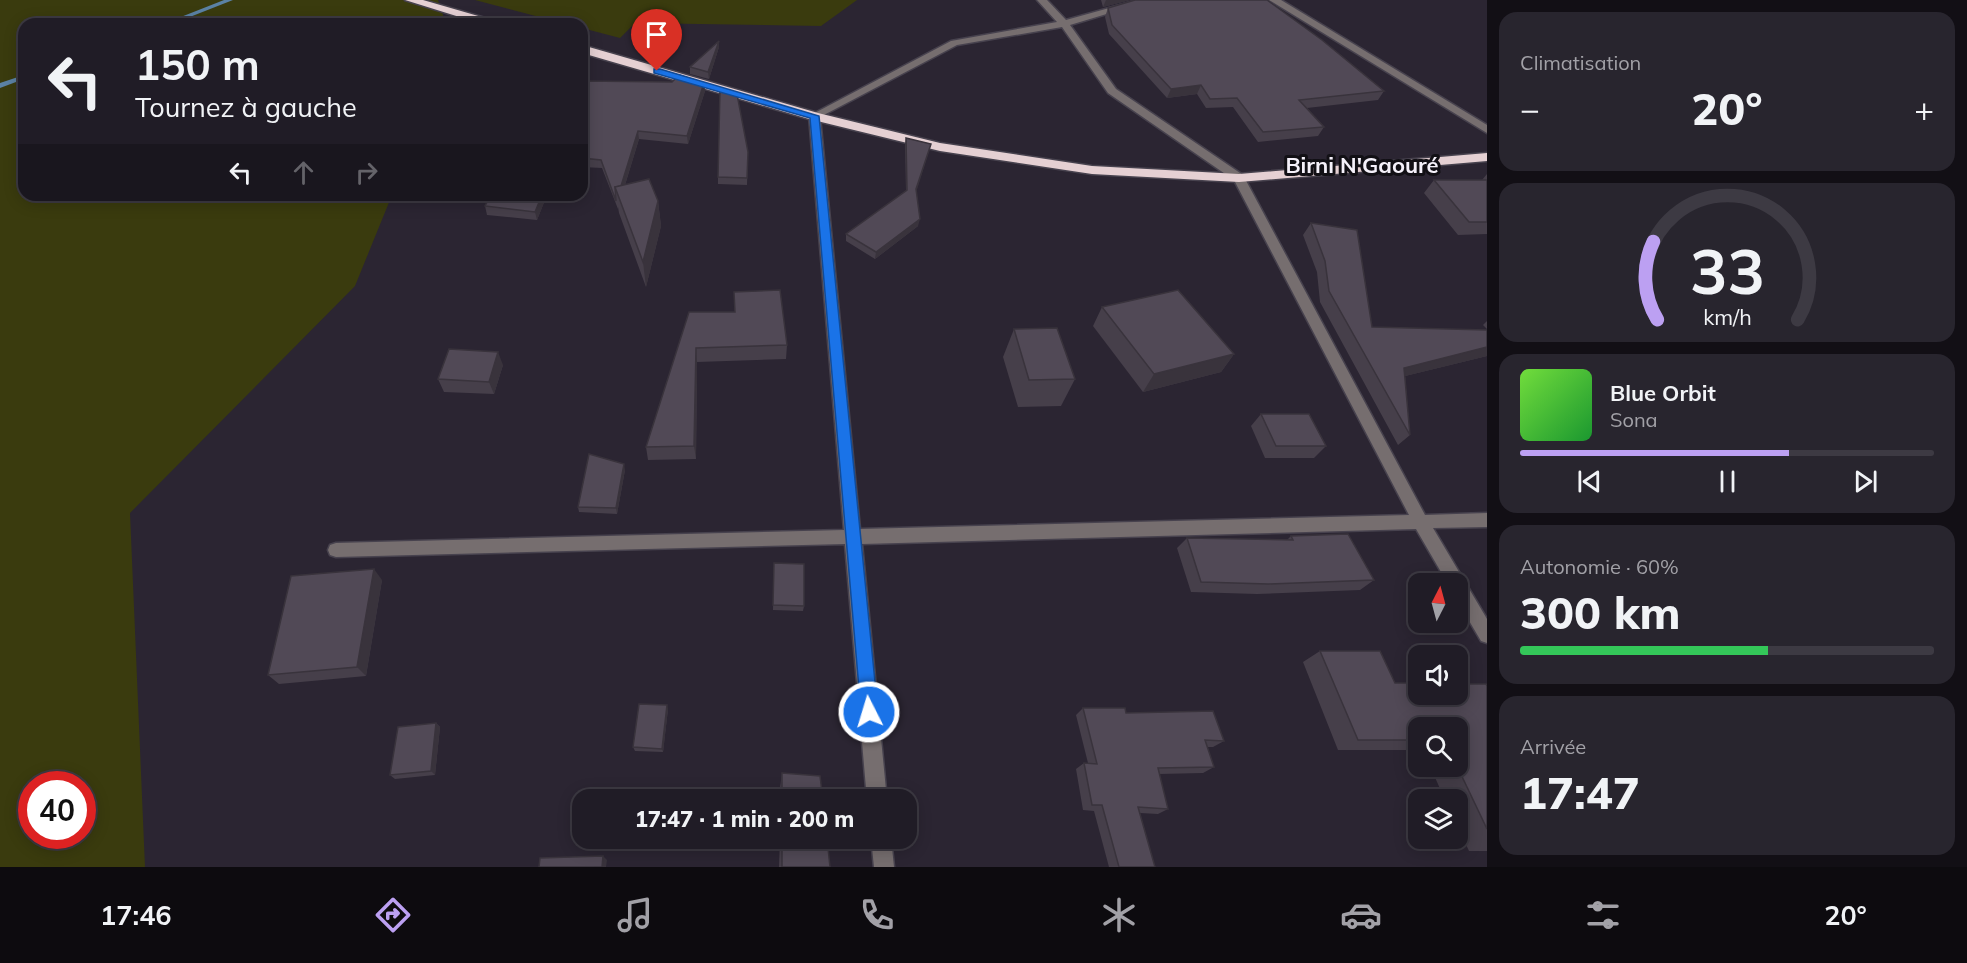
<!DOCTYPE html>
<html lang="fr">
<head>
<meta charset="utf-8">
<style>
	:root { --surface:#201c26; --page:#28252e; --text:#f1f3f6; --muted:#a2a1a7; --line:#3d3a43; --accent:#bca0f2 }
	body { margin:0; font-family:Mulish,sans-serif; background:var(--page); color:var(--text); height:100vh; display:flex; flex-direction:column; font-size:22px; white-space:nowrap }
	* { box-sizing:border-box; margin:0 }
	p { font-size:20px; color:var(--muted) }
	.icon { flex:none; width:33px; height:33px; fill:none; stroke:currentColor; stroke-width:2; stroke-linecap:round; stroke-linejoin:round }
	.map { position:relative; flex:1; overflow:hidden }
	.sheet { display:flex; flex-direction:column; gap:12px; padding:12px; background:#120f15; width:480px }
	.sheet>* { flex:none }
	.top-card { position:absolute; left:18px; top:18px; width:570px; height:183px; border-radius:18px; box-shadow:0 3px 15px #0003,0 0 0 2px var(--line); background:#201c26; color:var(--text); overflow:hidden }
	.needle { width:39px; rotate:6deg }
	.fabs { position:absolute; left:1408px; top:573px; display:grid; gap:12px }
	.fabs a { display:grid; place-items:center; width:60px; height:60px; border-radius:12px; background:var(--surface); box-shadow:0 3px 15px #0003,0 0 0 2px var(--line); font-size:30px }
	.speed { position:absolute; left:18px; top:771px; display:flex; gap:12px; font-size:30px; font-weight:700; text-align:center }
	.speed>* { display:grid; place-content:center; width:78px; height:78px; border-radius:50%; background:var(--surface); box-shadow:0 3px 15px #0003,0 0 0 2px var(--line); line-height:1 }
	.speed .limit { border:9px solid #d22; background:#fff; color:#111 }
	.pin { position:absolute; display:grid; place-items:center; width:51px; height:51px; color:#fff; margin:-62px -26px; border-radius:50% 50% 50% 0; rotate:-45deg; box-shadow:0 0 6px #0007 }
	.pin .icon { rotate:45deg }
	.me { position:absolute; width:66px; margin:-33px; rotate:355deg; stroke-linejoin:round; filter:drop-shadow(0 0 4px #0008) }
	.turn { display:flex; align-items:center; gap:21px; height:126px; padding:0 18px; font-size:27px }
	.turn .icon { width:78px; height:78px; stroke-width:2.5 }
	.turn b { display:block; font-size:42px; line-height:51px }
	.lanes { display:flex; align-items:center; height:57px; padding:0 18px; background:#0003; justify-content:center; gap:30px; direction:ltr }
	.lanes .off { opacity:.35 }
	.big { font-size:45px; font-weight:800; line-height:1.1 }
	.sheet .tile { flex:1; display:flex; flex-direction:column; justify-content:center; gap:9px; min-width:0; padding:0 21px; border-radius:18px; background:var(--page) }
	.sheet .dial { align-items:center; gap:0 }
	.dial svg { height:156px; overflow:visible; fill:none; stroke:var(--line); stroke-width:7; stroke-linecap:round; text-anchor:middle }
	.dial text { fill:var(--text); stroke:none }
	.song { display:flex; align-items:center; gap:18px }
	.cover { width:72px; height:72px; border-radius:9px; background:linear-gradient(135deg,hsl(100 70% 55%),hsl(130 70% 35%)) }
	.played { height:6px; border-radius:3px; background:linear-gradient(90deg,var(--accent) 65%,var(--line) 65%) }
	.keys { display:flex; justify-content:space-around; direction:ltr }
	.heat { display:flex; justify-content:space-between; align-items:center; font-size:33px; direction:ltr }
	.charge { height:9px; border-radius:4px; background:linear-gradient(90deg,#34c759 60%,var(--line) 0) }
	.trip { position:absolute; left:572px; top:789px; width:345px; height:60px; border-radius:18px; background:var(--surface); box-shadow:0 3px 15px #0003,0 0 0 2px var(--line); font-weight:800; line-height:60px; text-align:center }
	.tab-bar { display:flex; height:96px; justify-content:space-around; align-items:center; background:#0d0b0f; color:var(--muted) }
	.tab-bar .icon { width:42px; height:42px }
	.tab-bar .current { color:var(--accent) }
	.tab-bar b { font-size:27px; color:var(--text) }
	main { display:flex; flex:1; min-height:0 }
	.map>svg:first-child { display:block }
</style>
</head>
<body>
<main>
<div class="map">
<svg width="1487" height="867" viewBox="0 0 1487 867">
	<rect width="100%" height="100%" fill="#2b2532"/>
	<g fill="#3a3b0e" fill-rule="evenodd">
		<path d="M0,0h438l8,24h-422v171h368l-37,91 -225,227 15,354h-145zM32,784h50v52h-50z"/>
		<polygon points="475,0 857,0 821,26 635,23 620,38 582,28 582,24 566,24"/>
	</g>
	<g fill="none" stroke-linecap="round" stroke-linejoin="round">
		<g fill="#5b82a4" fill-rule="evenodd">
			<polygon points="224,0 233,0 172,24 163,24"/>
			<polygon points="24,75 24,79 0,88 0,83"/>
		</g>
		<g stroke="#47424e" stroke-width="3">
			<g id="minor">
				<path d="M1037,0h10l19,20 72,-20h15l-83,25 46,64 127,86 182,340 62,-2v14l-54,1 54,91v24l-6,-2 -23,-39v-18h-10l-32,-55 -554,15 25,256h-20l-22,-256 -509,13 -6,-2 -2,-5 2,-5 6,-2 508,-13 -35,-414 142,-75 106,-19zM1062,27l46,66 126,87 175,335 -549,14 -40,-412 137,-72z"/>
				<polygon points="1269,0 1281,0 1487,125 1487,133"/>
				<polygon points="871,838 891,838 894,867 874,867"/>
			</g>
		</g>
		<g stroke="#47424e" stroke-width="3">
			<g id="highway">
				<polygon points="405,0 423,0 499,22 501,24 482,24"/>
				<polygon points="582,45 818,113 940,143 1092,166 1239,174 1487,153 1487,161 1239,182 1092,174 940,151 809,119 582,53"/>
			</g>
		</g>
		<use href="#minor" fill="#766e6f" fill-rule="evenodd"/>
		<use href="#highway" fill="#e5d0d3" fill-rule="evenodd"/>
	</g>
	<g fill="#463f4a">
		<polygon points="1101,0 1130,0 1103,7"/>
		<polygon points="1108,8 1384,91 1378,100 1307,108 1324,127 1318,136 1258,142 1233,107 1206,108 1197,94 1167,98 1109,34 1105,17"/>
		<polygon points="719,47 709,79 690,74 690,67"/>
		<polygon points="582,62 584,62 585,70 582,81 704,83 705,91 688,144 639,139 625,185 658,201 661,226 646,287 619,213 618,207 618,209 602,168 582,167"/>
		<polygon points="906,138 931,144 916,191 918,226 875,259 846,241 846,234 906,191 905,145"/>
		<polygon points="748,152 747,185 718,184 718,177"/>
		<polygon points="1487,174 1487,234 1458,235 1424,193 1434,180 1482,180"/>
		<polygon points="491,195 547,195 537,220 487,215 485,206"/>
		<polygon points="1311,223 1372,327 1487,330 1487,356 1405,376 1410,435 1398,445 1320,302 1317,272 1303,235"/>
		<polygon points="734,292 787,345 786,359 697,362 696,459 648,460 646,447 689,312 735,312"/>
		<polygon points="1102,307 1234,354 1221,372 1143,392 1093,326"/>
		<polygon points="1487,321 1487,329 1483,325"/>
		<polygon points="1014,329 1075,379 1061,406 1018,407 1003,357"/>
		<polygon points="503,365 494,394 444,392 438,379"/>
		<polygon points="1261,414 1326,446 1314,458 1265,458 1251,426"/>
		<polygon points="625,470 617,514 579,512 578,507"/>
		<polygon points="1291,536 1374,580 1360,590 1257,594 1191,592 1177,548 1187,538 1287,540"/>
		<polygon points="774,563 804,606 803,611 773,610"/>
		<polygon points="382,580 366,676 279,684 268,675"/>
		<polygon points="1320,651 1395,683 1487,686 1487,851 1469,851 1458,827 1458,800 1445,800 1430,766 1458,766 1458,728 1419,728 1419,750 1338,750 1303,662"/>
		<polygon points="1083,708 1126,713 1224,741 1213,747 1207,747 1214,767 1203,773 1159,774 1168,809 1158,814 1140,813 1155,867 1109,867 1094,811 1083,810 1076,769 1084,763 1088,763 1076,715"/>
		<polygon points="668,709 663,752 635,751 633,747"/>
		<polygon points="436,723 440,727 435,775 395,779 390,775"/>
		<polygon points="782,773 823,800 780,800 780,788"/>
		<polygon points="780,838 827,838 830,867 779,867"/>
	</g>
	<g fill="#39333c">
		<polygon points="1106,0 1130,0 1103,7"/>
		<polygon points="719,41 719,47 709,79 708,72"/>
		<polygon points="584,62 585,70 582,83 582,69"/>
		<polygon points="704,83 705,91 688,144 687,136"/>
		<polygon points="1201,85 1197,94 1167,98 1171,89"/>
		<polygon points="638,131 639,139 620,201 618,195"/>
		<polygon points="931,144 929,151 915,196 916,189"/>
		<polygon points="542,195 547,195 537,220 535,212"/>
		<polygon points="658,201 661,226 646,287 643,262"/>
		<polygon points="920,219 918,226 875,259 876,252"/>
		<polygon points="1487,347 1487,356 1393,379 1404,368"/>
		<polygon points="696,348 697,362 696,459 694,446"/>
		<polygon points="498,352 503,365 494,394 489,382"/>
		<polygon points="1234,354 1221,372 1143,392 1154,374"/>
		<polygon points="624,464 625,470 617,514 616,508"/>
		<polygon points="374,569 382,580 366,676 357,667"/>
		<polygon points="667,705 668,709 663,752 662,749"/>
		<polygon points="436,723 440,727 435,775 431,771"/>
		<polygon points="603,856 607,860 606,867 602,867"/>
	</g>
	<g fill="#514956" stroke="#39333c" stroke-width="1.5">
		<polygon points="1135,0 1267,0 1322,40 1384,91 1299,100 1324,127 1263,132 1237,98 1210,99 1201,85 1171,89 1112,25 1108,8"/>
		<polygon points="719,41 708,72 690,67"/>
		<polygon points="679,75 704,83 687,136 638,131 621,186 615,187 616,201 601,160 582,158 582,81 672,82"/>
		<polygon points="720,89 737,94 748,152 747,178 718,177"/>
		<polygon points="906,138 931,144 916,189 920,219 876,252 846,234 907,190"/>
		<polygon points="649,179 658,201 643,262 615,187"/>
		<polygon points="1434,180 1487,180 1487,222 1469,222"/>
		<polygon points="491,195 542,195 535,212 485,206"/>
		<polygon points="1311,223 1357,230 1372,327 1487,330 1487,347 1404,368 1410,435 1329,291 1325,261"/>
		<polygon points="780,290 787,345 696,348 694,446 646,447 689,312 735,312 734,292"/>
		<polygon points="1178,290 1234,354 1154,374 1102,307"/>
		<polygon points="1057,328 1075,379 1029,380 1014,329"/>
		<polygon points="449,349 498,352 489,382 438,379"/>
		<polygon points="1261,414 1309,414 1326,446 1276,446"/>
		<polygon points="589,454 624,464 616,508 578,507"/>
		<polygon points="1348,534 1374,580 1268,584 1201,582 1187,538 1293,540 1291,536"/>
		<polygon points="774,563 804,564 804,606 773,605"/>
		<polygon points="374,569 357,667 268,675 291,576"/>
		<polygon points="1320,651 1380,651 1395,683 1419,683 1419,694 1458,694 1458,684 1486,684 1487,686 1487,829 1457,766 1458,728 1419,728 1419,740 1358,740"/>
		<polygon points="639,704 667,705 662,749 633,747"/>
		<polygon points="1083,708 1125,708 1126,713 1213,711 1224,741 1205,740 1214,767 1158,768 1168,809 1138,807 1155,867 1119,867 1102,805 1092,805 1084,763 1097,764"/>
		<polygon points="436,723 431,771 390,775 398,727"/>
		<polygon points="782,773 820,776 823,800 782,800"/>
		<polygon points="782,838 827,838 830,867 782,867"/>
		<polygon points="603,856 602,867 539,867 540,858"/>
	</g>
	<polygon fill="#1a73e8" stroke="#114b97" stroke-width="1.5" points="654,69 660,69 819,116 878,712 875,718 869,720 863,718 861,712 810,118 654,73"/>
	<g text-anchor="middle" stroke-width="6" stroke-linejoin="round" paint-order="stroke">
		<g font-size="22" font-weight="bold" fill="#f5f1fa" stroke="#121015">
			<text x="1362" y="173">Birni N'Gaouré</text>
		</g>
	</g>
</svg>
<div class="fabs">
<a><svg class="needle" viewBox="-14 -14 28 28"><path d="M0-13l5 13h-10z" fill="#e53935"/><path d="M0 13l5-13h-10z" fill="#a2a1a7"/></svg></a>
<a><svg class="icon" aria-label="sound" viewBox="0 0 24 24"><path d="M4 9h4l5-4v14l-5-4H4zM17 9q2 3 0 6"/></svg></a>
<a><svg class="icon" aria-label="search" viewBox="0 0 24 24"><circle cx="10" cy="10" r="6"/><path d="M15 15l6 6"/></svg></a>
<a><svg class="icon" aria-label="layers" viewBox="0 0 24 24"><path d="M12 4l9 5-9 5-9-5zM3 14l9 5 9-5"/></svg></a>
</div>
<div class="speed"><div class="limit">40</div></div>
<div class="pin" style="left:657px;top:71px;background:#d93025"><svg class="icon" aria-label="arrive" viewBox="0 0 24 24"><path d="M6 21V4h12l-3 4 3 4H6"/></svg></div>
<svg class="me" style="left:869px;top:712px" viewBox="-20 -20 40 40"><circle r="17" fill="#1a73e8" stroke="#fff" stroke-width="3"/><path d="M0-11L8 9 0 5-8 9z" fill="#fff"/></svg>
<div class="trip">17:47 · 1 min · 200 m</div>
<div class="top-card">
<div class="turn"><svg class="icon" aria-label="left" viewBox="0 0 24 24"><path d="M17 20v-9H6M10 6l-5 5 5 5"/></svg><div><b>150 m</b>Tournez à gauche</div></div>
<div class="lanes"><svg class="icon" aria-label="left" viewBox="0 0 24 24"><path d="M17 20v-9H6M10 6l-5 5 5 5"/></svg><svg class="icon off" aria-label="ahead" viewBox="0 0 24 24"><path d="M12 20V5M6 11l6-6 6 6"/></svg><svg class="icon off" aria-label="right" viewBox="0 0 24 24"><path d="M7 20v-9h11M14 6l5 5-5 5"/></svg></div>
</div>
</div>
<section class="sheet">
<div class="tile"><p>Climatisation</p>
<div class="heat"><a>−</a><b class="big">20°</b><a>+</a></div>
</div>
<div class="tile dial"><svg viewBox="0 0 100 80">
<path d="M14 69A42 42 0 1 1 86 69"/>
<path d="M14 69A42 42 0 0 1 12 29" stroke="#bca0f2"/>
<text x="50" y="56" font-size="32" font-weight="700">33</text>
<text x="50" y="72" font-size="11">km/h</text>
</svg></div>
<div class="tile">
<div class="song"><i class="cover"></i><div><b>Blue Orbit</b><p>Sona</p></div></div>
<div class="played"></div>
<div class="keys"><svg class="icon" aria-label="previous" viewBox="0 0 24 24"><path d="M18 5L8 12l10 7zM5 5v14"/></svg><svg class="icon" aria-label="pause" viewBox="0 0 24 24"><path d="M8 5v14M16 5v14"/></svg><svg class="icon" aria-label="next" viewBox="0 0 24 24"><path d="M6 5l10 7-10 7zM19 5v14"/></svg></div>
</div>
<div class="tile"><p>Autonomie · 60%</p><b class="big">300 km</b><div class="charge"></div></div>
<div class="tile"><p>Arrivée</p><b class="big">17:47</b></div>
</section>
</main>
<nav class="tab-bar">
<b>17:46</b>
<svg class="icon current" aria-label="directions" viewBox="0 0 24 24"><path d="M12 3l9 9-9 9-9-9zM9 14v-3h6M13 9l2 2-2 2"/></svg>
<svg class="icon" aria-label="music" viewBox="0 0 24 24"><path d="M9 18V5l10-2v13"/><circle cx="6" cy="18" r="3"/><circle cx="16" cy="16" r="3"/></svg>
<svg class="icon" aria-label="phone" viewBox="0 0 24 24"><path d="M5 4h4l2 5-3 2q2 4 5 5l2-3 5 2v4C11 20 4 13 5 4z"/></svg>
<svg class="icon" aria-label="climate" viewBox="0 0 24 24"><path d="M12 3v18M4 7l16 10M4 17L20 7"/></svg>
<svg class="icon" aria-label="car" viewBox="0 0 24 24"><path d="M5 17H2v-5l4-1 3-4h7l3 4 3 1v5h-3M9 17h6M6 11h13"/><circle cx="7" cy="17" r="2"/><circle cx="17" cy="17" r="2"/></svg>
<svg class="icon" aria-label="filters" viewBox="0 0 24 24"><path d="M4 7h16M4 17h16"/><circle cx="9" cy="7" r="2"/><circle cx="15" cy="17" r="2"/></svg>
<b>20°</b>
</nav>
</body>
</html>
